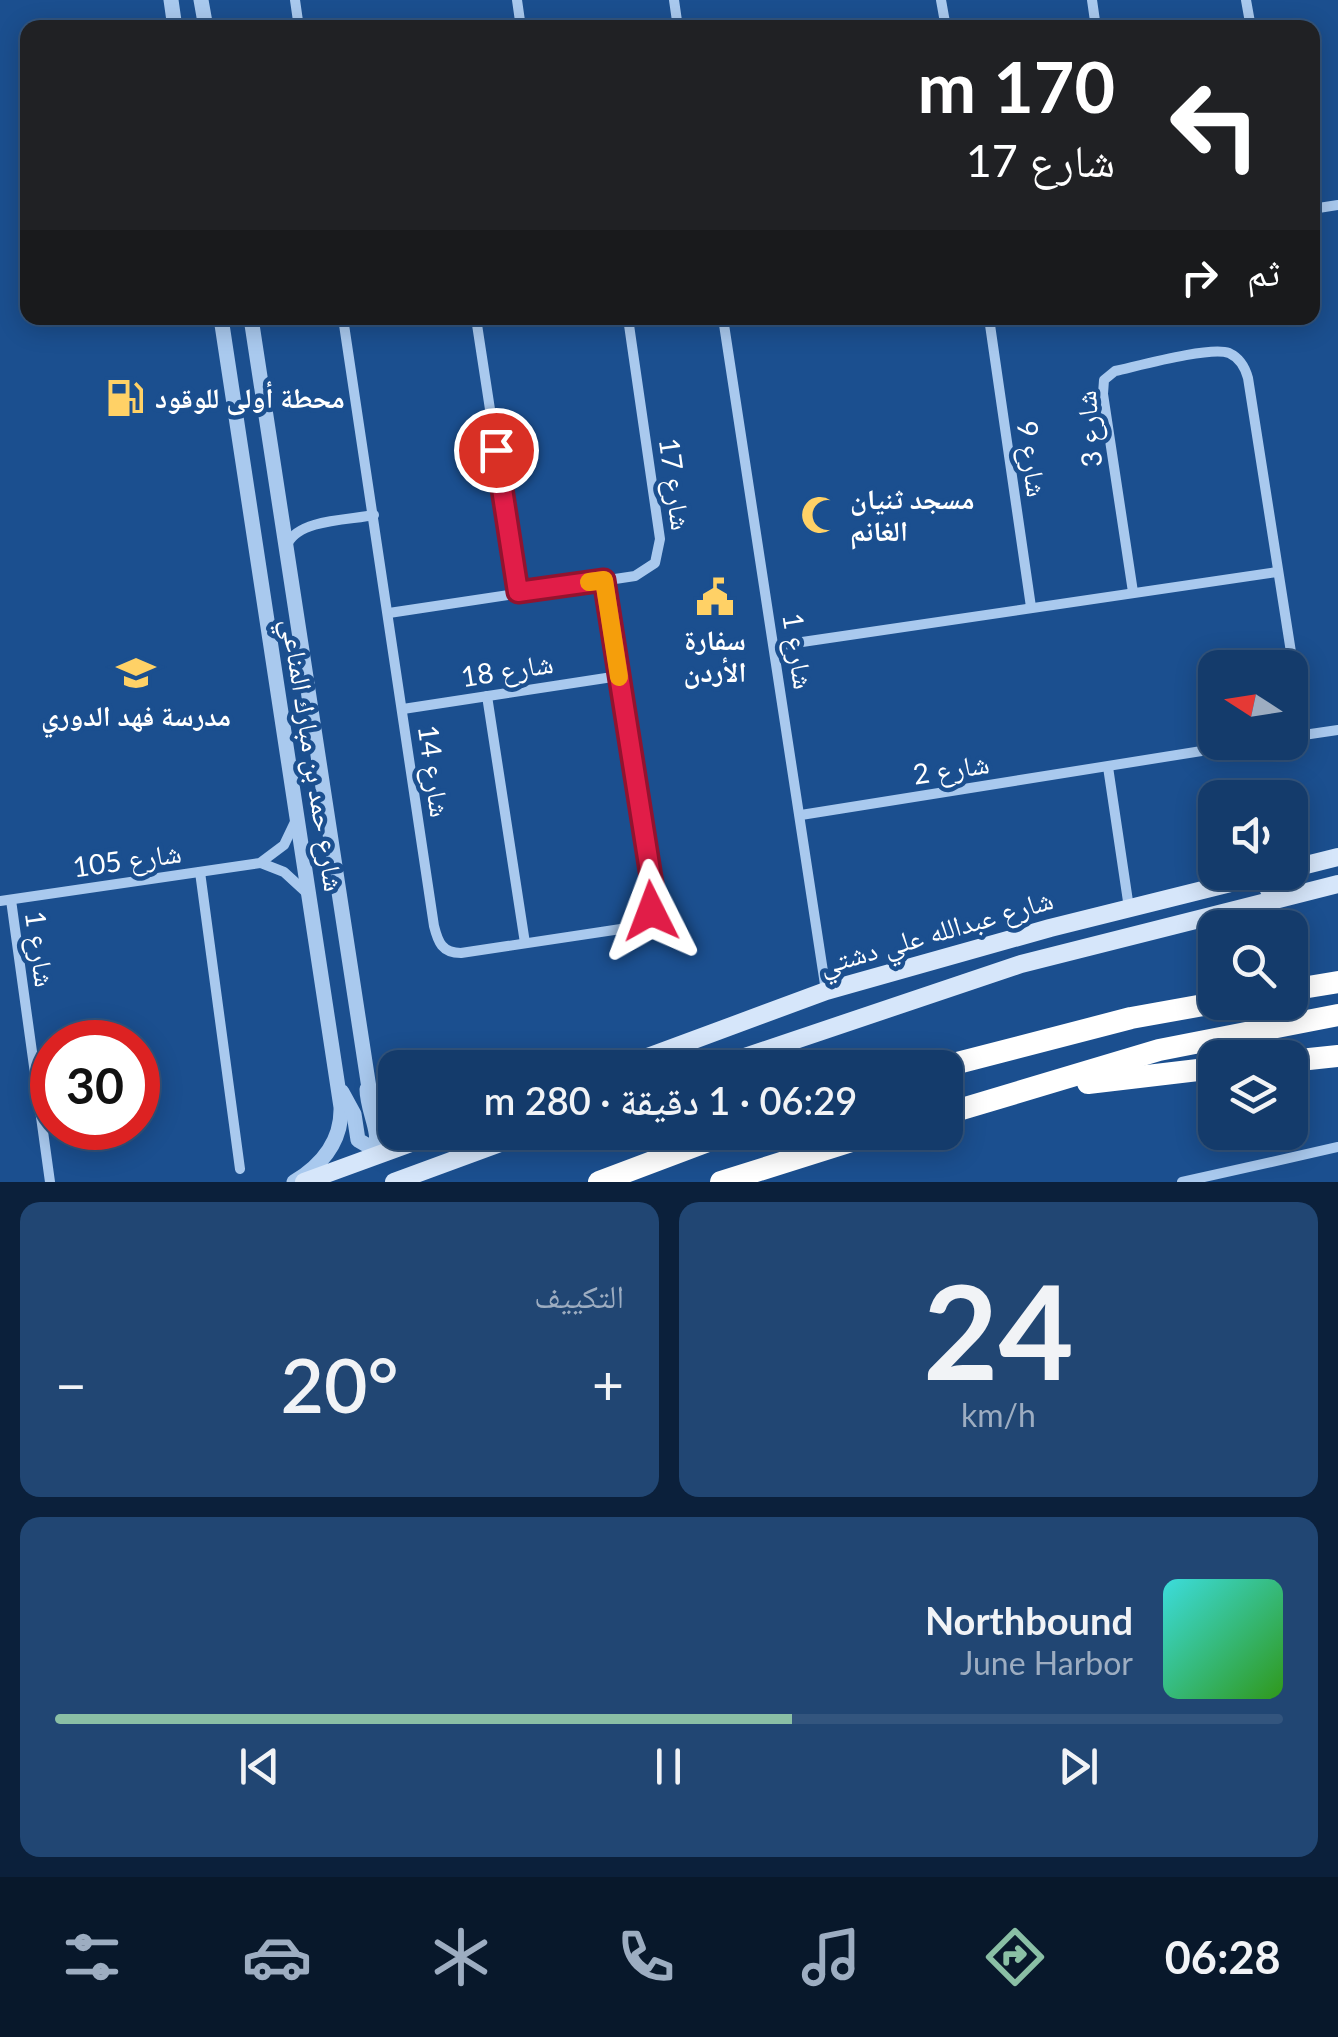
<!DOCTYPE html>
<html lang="ar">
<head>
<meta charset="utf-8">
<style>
	:root { --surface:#143b6b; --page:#214673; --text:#f1f3f6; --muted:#9dadc1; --line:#33557e; --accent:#8abfa5 }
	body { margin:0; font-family:Lato,"Noto Naskh Arabic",sans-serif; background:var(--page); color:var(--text); direction:rtl; height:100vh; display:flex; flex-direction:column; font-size:38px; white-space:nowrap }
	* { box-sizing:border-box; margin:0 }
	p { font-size:32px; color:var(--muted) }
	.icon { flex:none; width:55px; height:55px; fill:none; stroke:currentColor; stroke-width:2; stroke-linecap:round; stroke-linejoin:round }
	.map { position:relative; height:1182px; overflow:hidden; direction:ltr }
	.drawer { display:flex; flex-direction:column; gap:20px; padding:20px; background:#0b203b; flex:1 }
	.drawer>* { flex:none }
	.hud { position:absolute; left:20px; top:20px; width:1300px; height:305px; border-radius:20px; box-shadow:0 5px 25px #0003,0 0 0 2px var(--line); direction:rtl; background:#202124; color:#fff; overflow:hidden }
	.needle { width:65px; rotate:282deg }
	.tools { position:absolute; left:1198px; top:650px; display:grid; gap:20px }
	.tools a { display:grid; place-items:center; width:110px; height:110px; border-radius:20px; background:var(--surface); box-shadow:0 5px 25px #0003,0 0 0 2px var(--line); font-size:50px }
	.speed { position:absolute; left:30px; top:1020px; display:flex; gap:20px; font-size:50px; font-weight:700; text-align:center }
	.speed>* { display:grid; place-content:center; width:130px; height:130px; border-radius:50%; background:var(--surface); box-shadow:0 5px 25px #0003,0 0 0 2px var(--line); line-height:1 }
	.speed .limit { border:15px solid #d22; background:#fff; color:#111 }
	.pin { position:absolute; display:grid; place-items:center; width:85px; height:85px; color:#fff; margin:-42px; border:5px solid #fff; border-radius:50%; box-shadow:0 2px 10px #0007 }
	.me { position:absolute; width:110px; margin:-55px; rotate:357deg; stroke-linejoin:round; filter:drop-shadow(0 0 8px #0008) }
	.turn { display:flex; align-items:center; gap:35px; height:210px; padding:0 40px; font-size:45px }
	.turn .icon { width:130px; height:130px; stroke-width:2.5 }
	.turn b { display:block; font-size:70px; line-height:85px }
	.then { display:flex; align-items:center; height:95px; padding:0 40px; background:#0003; gap:20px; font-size:38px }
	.big { font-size:75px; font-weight:600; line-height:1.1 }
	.drawer .tile { flex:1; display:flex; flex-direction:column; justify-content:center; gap:15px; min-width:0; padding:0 35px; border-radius:20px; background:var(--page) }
	.drawer .dial { align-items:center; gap:0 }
	.dial b { font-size:130px; line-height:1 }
	.song { display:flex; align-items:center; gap:30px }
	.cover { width:120px; height:120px; border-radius:15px; background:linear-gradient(135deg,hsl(180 70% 55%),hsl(110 70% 35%)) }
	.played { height:10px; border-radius:5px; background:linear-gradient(90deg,var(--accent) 60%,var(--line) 60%) }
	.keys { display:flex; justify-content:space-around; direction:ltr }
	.heat { display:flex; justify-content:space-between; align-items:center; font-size:55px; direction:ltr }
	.drawer .tiles { flex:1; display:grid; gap:20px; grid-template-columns:1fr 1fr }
	.tile:last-child { grid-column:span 2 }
	.trip { position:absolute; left:378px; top:1050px; width:585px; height:100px; border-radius:20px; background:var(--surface); box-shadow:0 5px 25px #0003,0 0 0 2px var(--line); font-weight:600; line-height:100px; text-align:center; direction:rtl }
	.menu { display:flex; height:160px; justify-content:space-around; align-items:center; background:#08182b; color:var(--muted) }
	.menu .icon { width:70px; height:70px }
	.menu .current { color:var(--accent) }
	.menu b { font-size:45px; color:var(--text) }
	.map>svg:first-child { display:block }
</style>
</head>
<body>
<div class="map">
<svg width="1338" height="1182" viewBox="0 0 1338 1182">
	<rect width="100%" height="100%" fill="#1b4f8f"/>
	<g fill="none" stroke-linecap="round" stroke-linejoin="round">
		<g stroke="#a9c9ee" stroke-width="10">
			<polyline points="295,0 299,28"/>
			<polyline points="517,0 521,28"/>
			<polyline points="674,0 678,28"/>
			<polyline points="941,0 946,28"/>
			<polyline points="1092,0 1096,28"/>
			<polyline points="1246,0 1251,28"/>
			<polyline points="1312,209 1338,205"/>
			<path d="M343,318l91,608c4,16 8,27 27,27l173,-26 15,-11 4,-26 -49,-310"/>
			<polyline points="476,318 518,592"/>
			<polyline points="723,318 826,991"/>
			<polyline points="989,318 1031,607"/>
			<path d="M288,543c12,-24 62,-23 86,-28"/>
			<path d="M1133,592l-30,-198 1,-14 11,-9c23,-5 95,-25 114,-18 11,5 16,14 19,25l56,357"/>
			<polyline points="389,613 635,576 655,563 660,539 628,318"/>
			<polyline points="775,646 1277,572"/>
			<polyline points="487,696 525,943"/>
			<polyline points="403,709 619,676"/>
			<polyline points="1290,737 1338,730"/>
			<polyline points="1108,767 1129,908"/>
			<polyline points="801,815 1258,742"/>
			<polyline points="261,863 284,872 308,894"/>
			<polyline points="200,872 240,1169"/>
			<polyline points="11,900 50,1182"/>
			<polyline points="0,901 260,863 284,845 295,822"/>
			<polyline points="1182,1182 1338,1147"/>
		</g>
		<g stroke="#a9c9ee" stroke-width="15">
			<polyline points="171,0 175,28"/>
			<polyline points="201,0 206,28"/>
			<path d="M221,318l120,789c1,34 -19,58 -47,75"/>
			<polyline points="251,318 369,1088 375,1102 395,1124"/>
			<path d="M342,1092l12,22 4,26 12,7 6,-3c4,-12 -9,-35 -9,-55"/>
		</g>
		<g stroke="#d6e6fa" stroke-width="18">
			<polyline points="1290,869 1338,857"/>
			<polyline points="1269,890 1291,883 1294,875 1290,870"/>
			<polyline points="618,1068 826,991 1050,928 1275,872"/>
			<polyline points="712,1068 1021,964 1338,884"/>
			<polyline points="304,1182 441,1132"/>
			<polyline points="394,1182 530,1132"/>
		</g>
		<g stroke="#fff" stroke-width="22">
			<polyline points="1290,990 1338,982"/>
			<polyline points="1290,1061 1338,1056"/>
			<polyline points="938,1068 1131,1018 1220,1002"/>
			<polyline points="1088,1083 1215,1068"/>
			<polyline points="945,1114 1159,1050 1338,1015"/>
			<polyline points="599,1182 732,1132"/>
			<polyline points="721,1182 880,1132"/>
		</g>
	</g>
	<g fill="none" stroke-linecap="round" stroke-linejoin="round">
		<g stroke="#92132f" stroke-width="25">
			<polyline id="route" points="496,450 518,592 604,580 653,890 651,911"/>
		</g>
		<use href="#route" stroke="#e11d48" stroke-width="18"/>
		<polyline stroke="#f59e0b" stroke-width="18" points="589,582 604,580 619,677"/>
	</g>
	<defs>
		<g id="fuel-bare" transform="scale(3)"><path d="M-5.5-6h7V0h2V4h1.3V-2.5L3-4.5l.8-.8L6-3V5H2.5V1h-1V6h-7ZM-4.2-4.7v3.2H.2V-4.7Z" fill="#ffd166" stroke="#1b4f8f" stroke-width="2.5" paint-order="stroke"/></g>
		<g id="mosque-bare" transform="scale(3)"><path d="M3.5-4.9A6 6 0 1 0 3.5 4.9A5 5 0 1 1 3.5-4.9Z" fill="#ffd166" stroke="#1b4f8f" stroke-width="2.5" paint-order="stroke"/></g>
		<g id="civic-bare" transform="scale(3)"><path d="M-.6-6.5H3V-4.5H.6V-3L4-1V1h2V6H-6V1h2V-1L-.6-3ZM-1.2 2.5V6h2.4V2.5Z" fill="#ffd166" stroke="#1b4f8f" stroke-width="2.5" paint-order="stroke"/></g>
		<g id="school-bare" transform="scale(3)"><path d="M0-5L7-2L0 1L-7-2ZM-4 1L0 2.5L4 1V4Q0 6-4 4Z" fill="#ffd166" stroke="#1b4f8f" stroke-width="2.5" paint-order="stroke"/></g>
	</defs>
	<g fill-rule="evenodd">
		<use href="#fuel-bare" x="125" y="398"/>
		<use href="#mosque-bare" x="820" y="515"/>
		<use href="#civic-bare" x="715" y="597"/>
		<use href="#school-bare" x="136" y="673"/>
	</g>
	<g text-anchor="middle" stroke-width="9" stroke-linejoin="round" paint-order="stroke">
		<g font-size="28" font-weight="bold" fill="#fff" stroke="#1b4f8f" text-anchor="start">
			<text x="155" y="408">محطة أولى للوقود</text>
			<text x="850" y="509">مسجد ثنيان<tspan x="850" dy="32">الغانم</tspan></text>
			<text x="715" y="650" text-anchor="middle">سفارة<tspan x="715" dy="32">الأردن</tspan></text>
			<text x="136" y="726" text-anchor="middle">مدرسة فهد الدوري</text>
		</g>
		<g font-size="28" fill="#fff" stroke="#1b4f8f">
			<text transform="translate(1089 429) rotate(-95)" y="10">شارع 3</text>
			<text transform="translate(1032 459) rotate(82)" y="10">شارع 9</text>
			<text transform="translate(675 484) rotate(82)" y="10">شارع 17</text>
			<text transform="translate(798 651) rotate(81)" y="10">شارع 1</text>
			<text transform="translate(507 670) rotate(-9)" y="10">شارع 18</text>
			<text transform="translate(313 755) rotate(81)" y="10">شارع حمد بن مبارك المناعي</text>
			<text transform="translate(951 769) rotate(-9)" y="10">شارع 2</text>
			<text transform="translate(434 771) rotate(82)" y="10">شارع 14</text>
			<text transform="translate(127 860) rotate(-8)" y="10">شارع 105</text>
			<text transform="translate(936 932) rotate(-16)" y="10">شارع عبدالله علي دشتي</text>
			<text transform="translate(40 949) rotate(82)" y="10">شارع 1</text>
		</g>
	</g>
</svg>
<div class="tools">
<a><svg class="needle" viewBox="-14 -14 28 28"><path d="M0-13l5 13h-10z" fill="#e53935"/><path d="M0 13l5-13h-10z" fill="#9dadc1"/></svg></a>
<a><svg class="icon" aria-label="sound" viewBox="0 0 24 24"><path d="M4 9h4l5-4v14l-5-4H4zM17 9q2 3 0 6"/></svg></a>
<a><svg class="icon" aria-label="search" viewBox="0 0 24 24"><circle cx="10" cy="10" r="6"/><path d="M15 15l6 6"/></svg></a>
<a><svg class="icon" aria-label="layers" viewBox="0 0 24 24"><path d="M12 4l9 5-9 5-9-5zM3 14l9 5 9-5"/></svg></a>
</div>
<div class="speed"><div class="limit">30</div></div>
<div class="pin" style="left:496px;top:450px;background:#d93025"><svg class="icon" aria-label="arrive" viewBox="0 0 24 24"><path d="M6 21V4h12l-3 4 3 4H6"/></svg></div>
<svg class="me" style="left:651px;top:911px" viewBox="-20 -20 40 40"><path d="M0-17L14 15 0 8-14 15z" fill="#e11d48" stroke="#fff" stroke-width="4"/></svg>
<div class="trip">06:29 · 1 دقيقة · 280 m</div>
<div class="hud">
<div class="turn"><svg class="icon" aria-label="left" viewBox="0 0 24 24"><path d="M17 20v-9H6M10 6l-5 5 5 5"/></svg><div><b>170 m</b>شارع 17</div></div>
<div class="then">ثم<svg class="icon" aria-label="right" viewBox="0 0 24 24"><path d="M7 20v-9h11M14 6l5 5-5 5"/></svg></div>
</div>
</div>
<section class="drawer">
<div class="tiles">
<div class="tile dial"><b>24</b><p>km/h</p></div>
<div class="tile"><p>التكييف</p>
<div class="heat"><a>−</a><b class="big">20°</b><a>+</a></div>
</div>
<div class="tile">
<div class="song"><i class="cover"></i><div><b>Northbound</b><p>June Harbor</p></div></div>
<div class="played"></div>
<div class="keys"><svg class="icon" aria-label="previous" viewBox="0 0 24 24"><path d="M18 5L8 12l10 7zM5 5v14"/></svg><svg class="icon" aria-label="pause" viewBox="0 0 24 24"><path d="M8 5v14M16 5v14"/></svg><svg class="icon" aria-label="next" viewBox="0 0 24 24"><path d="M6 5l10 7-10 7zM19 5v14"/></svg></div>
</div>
</div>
</section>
<nav class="menu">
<b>06:28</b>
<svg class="icon current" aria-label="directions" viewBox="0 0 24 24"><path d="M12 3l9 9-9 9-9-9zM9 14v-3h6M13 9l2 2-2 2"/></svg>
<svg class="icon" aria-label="music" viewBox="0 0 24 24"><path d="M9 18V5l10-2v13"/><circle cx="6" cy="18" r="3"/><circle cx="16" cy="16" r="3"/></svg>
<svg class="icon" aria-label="phone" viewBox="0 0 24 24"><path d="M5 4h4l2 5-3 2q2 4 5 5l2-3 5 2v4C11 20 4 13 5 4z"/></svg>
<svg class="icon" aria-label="climate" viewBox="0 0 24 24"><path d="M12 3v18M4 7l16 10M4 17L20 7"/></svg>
<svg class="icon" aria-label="car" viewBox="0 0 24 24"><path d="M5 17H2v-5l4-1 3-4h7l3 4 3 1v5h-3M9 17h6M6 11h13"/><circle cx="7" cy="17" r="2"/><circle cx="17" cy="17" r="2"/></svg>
<svg class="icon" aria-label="filters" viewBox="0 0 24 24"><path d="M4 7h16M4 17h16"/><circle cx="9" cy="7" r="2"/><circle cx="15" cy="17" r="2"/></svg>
</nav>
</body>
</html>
